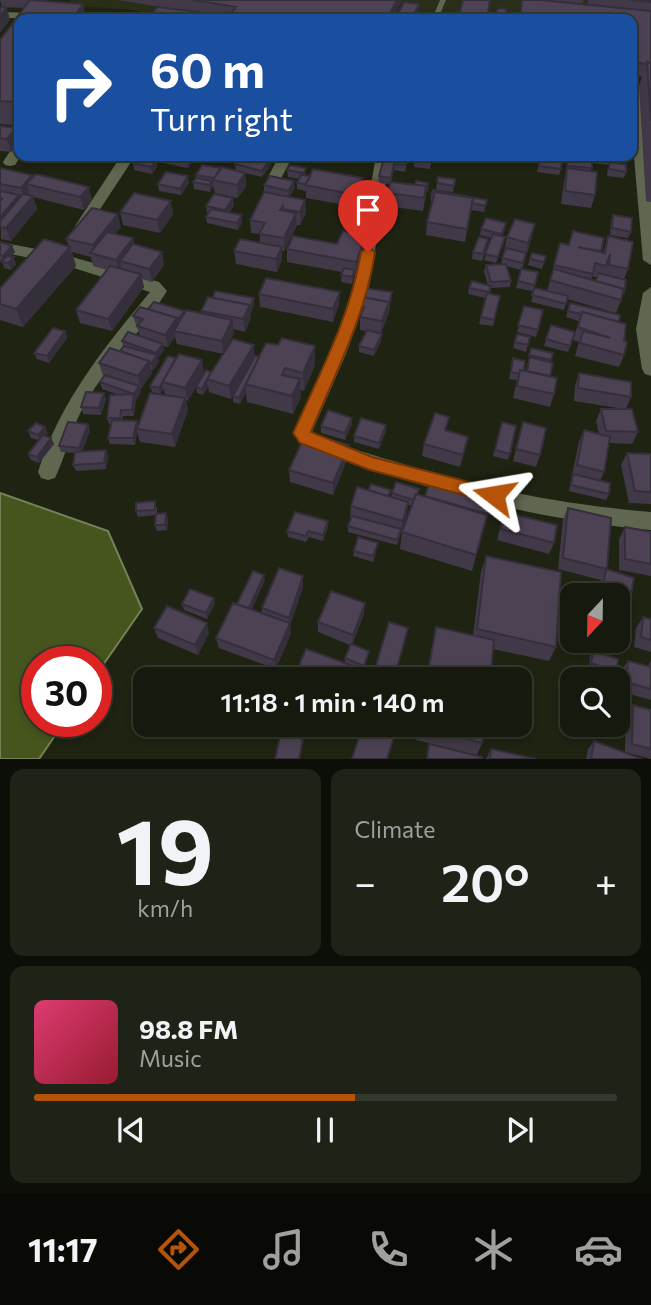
<!DOCTYPE html>
<html lang="en">
<head>
<meta charset="utf-8">
<style>
	:root { --surface:#161a0e; --page:#1f2317; --text:#f1f3f6; --muted:#9ea19e; --line:#35382e; --accent:#b45309 }
	body { margin:0; font-family:Commissioner,sans-serif; background:var(--page); color:var(--text); height:100vh; display:flex; flex-direction:column; font-size:26px; white-space:nowrap }
	* { box-sizing:border-box; margin:0 }
	p { font-size:23px; color:var(--muted) }
	.icon { flex:none; width:38px; height:38px; fill:none; stroke:currentColor; stroke-width:2; stroke-linecap:round; stroke-linejoin:round }
	.map { position:relative; height:759px; overflow:hidden }
	.drawer { display:flex; flex-direction:column; gap:10px; padding:10px; background:#0c0e08; flex:1 }
	.drawer>* { flex:none }
	.banner { position:absolute; left:14px; top:14px; width:623px; height:147px; border-radius:14px; box-shadow:0 4px 10px #0003,0 0 0 2px var(--line); background:#1a4fa0; color:#fff; overflow:hidden }
	.needle { width:46px; rotate:202deg }
	.controls { position:absolute; left:560px; top:583px; display:grid; gap:14px }
	.controls a { display:grid; place-items:center; width:70px; height:70px; border-radius:14px; background:var(--surface); box-shadow:0 4px 10px #0003,0 0 0 2px var(--line); font-size:35px }
	.speed { position:absolute; left:21px; top:646px; display:flex; gap:14px; font-size:35px; font-weight:700; text-align:center }
	.speed>* { display:grid; place-content:center; width:91px; height:91px; border-radius:50%; background:var(--surface); box-shadow:0 4px 10px #0003,0 0 0 2px var(--line); line-height:1 }
	.speed .limit { border:10px solid #d22; background:#fff; color:#111 }
	.pin { position:absolute; display:grid; place-items:center; width:60px; height:60px; color:#fff; margin:-72px -30px; border-radius:50% 50% 50% 0; rotate:-45deg; box-shadow:0 0 7px #0007 }
	.pin .icon { rotate:45deg }
	.me { position:absolute; width:77px; margin:-38px; rotate:284deg; stroke-linejoin:round; filter:drop-shadow(0 0 5px #0008) }
	.turn { display:flex; align-items:center; gap:24px; height:147px; padding:0 21px; font-size:32px }
	.turn .icon { width:91px; height:91px; stroke-width:2.5 }
	.turn b { display:block; font-size:49px; line-height:60px }
	.big { font-size:52px; font-weight:600; line-height:1.1 }
	.drawer .card { flex:1; display:flex; flex-direction:column; justify-content:center; gap:10px; min-width:0; padding:0 24px; border-radius:14px; background:var(--page) }
	.drawer .dial { align-items:center; gap:0 }
	.dial b { font-size:91px; line-height:1 }
	.song { display:flex; align-items:center; gap:21px }
	.cover { width:84px; height:84px; border-radius:10px; background:linear-gradient(135deg,hsl(340 70% 55%),hsl(350 70% 35%)) }
	.played { height:7px; border-radius:4px; background:linear-gradient(90deg,var(--accent) 55%,var(--line) 55%) }
	.keys { display:flex; justify-content:space-around; direction:ltr }
	.heat { display:flex; justify-content:space-between; align-items:center; font-size:38px; direction:ltr }
	.drawer .tiles { flex:1; display:grid; gap:10px; grid-template-columns:1fr 1fr }
	.card:last-child { grid-column:span 2 }
	.trip { position:absolute; left:133px; top:667px; width:399px; height:70px; border-radius:14px; background:var(--surface); box-shadow:0 4px 10px #0003,0 0 0 2px var(--line); font-weight:600; line-height:70px; text-align:center }
	.menu { display:flex; height:112px; justify-content:space-around; align-items:center; background:#090a06; color:var(--muted) }
	.menu .icon { width:49px; height:49px }
	.menu .on { color:var(--accent) }
	.menu b { font-size:32px; color:var(--text) }
	.map>svg:first-child { display:block }
</style>
</head>
<body>
<div class="map">
<svg width="651" height="759" viewBox="0 0 651 759">
	<rect width="100%" height="100%" fill="#1e2312"/>
	<polygon fill="#282e17" points="70,0 651,0 651,79 632,77 632,19 182,19 126,9 68,6"/>
	<polygon fill="#46551d" stroke="#758156" stroke-width="2" points="0,493 108,531 142,609 96,675 96,662 37,662 37,721 65,721 39,759 0,759"/>
	<g fill="none" stroke-linecap="round" stroke-linejoin="round">
		<polygon fill="#5f6750" fill-rule="evenodd" points="440,0 446,0 438,19 432,19"/>
		<g fill="#5f6750" fill-rule="evenodd">
			<polygon points="0,12 155,16 161,19 0,18"/>
			<polygon points="633,77 639,81 651,190 651,265 643,260 632,134"/>
			<polygon points="19,144 21,156 15,165 10,166 5,165 3,162 14,145"/>
			<polygon points="121,156 135,156 87,229 77,229 75,226"/>
			<polygon points="279,156 293,156 279,182 269,182 267,179"/>
			<path d="M376,156h14l-22,138 -22,60 -34,78c28,14 61,23 91,32 81,25 163,41 248,48v18c-122,-11 -237,-43 -352,-87l-6,-10 36,-79 23,-60z"/>
			<path d="M0,242l62,12 97,28 8,9c-24,39 -57,71 -81,111 -15,26 -19,51 -31,76l-7,2 -7,-2 -3,-6c22,-71 66,-124 112,-180l-89,-28 -61,-12z"/>
			<polygon points="651,287 651,376 645,374 642,369 636,329 643,293"/>
		</g>
	</g>
	<g fill="#413948" fill-rule="evenodd">
		<polygon points="0,0 37,0 38,1 83,4 86,19 19,19 19,126 0,124 0,40 25,8 2,7"/>
		<polygon points="118,0 402,0 392,19 230,19 230,18"/>
		<polygon points="522,0 584,0 582,4 588,5 588,0 651,0 651,202 646,201 639,86 642,76 632,75 632,19 519,19"/>
		<polygon points="0,126 19,137 19,142 11,152 0,151"/>
		<polygon points="161,156 197,156 188,168 163,163"/>
		<polygon points="241,156 279,156 277,158 273,157 273,162 262,177 245,173 246,186 238,198 215,193 213,185 210,192 194,189 193,182 196,178 196,175 236,171 235,164"/>
		<polygon points="294,156 319,156 315,163 294,159"/>
		<polygon points="359,156 374,156 373,159"/>
		<polygon points="406,156 432,156 430,169 414,167 414,163 407,163 405,172 394,170 391,182 415,185 428,183 423,211 387,206 388,193 390,184 378,183 379,176 384,158 406,161"/>
		<polygon points="517,156 529,156 528,160 516,158"/>
		<polygon points="540,156 561,169 559,175 537,172"/>
		<polygon points="562,156 625,156 622,164 626,172 624,178 607,176 608,165 592,163 591,171 595,195 591,208 561,204 564,181 566,172 566,161 562,160"/>
		<polygon points="156,160 157,167 152,174 134,170 133,163 141,161"/>
		<polygon points="290,165 307,175 306,176 363,178 363,191 356,207 306,198 306,191 297,189 297,183 299,179 288,177 287,170"/>
		<polygon points="0,168 33,177 92,200 84,210 33,197 37,209 11,241 1,239"/>
		<polygon points="455,179 453,192 436,190 437,183"/>
		<polygon points="189,183 181,195 159,191 158,184"/>
		<polygon points="264,185 295,187 289,197 305,200 306,213 300,225 296,225 284,251 282,251 282,260 277,272 236,264 234,251 260,243 260,234 251,233 250,220 283,196 264,192"/>
		<polygon points="431,196 487,200 484,212 471,210 465,242 426,235 427,222 432,203 431,203"/>
		<polygon points="234,205 229,213 242,215 242,222 238,230 207,223 206,217 209,213 207,212 206,206"/>
		<polygon points="120,212 173,214 160,233 123,225"/>
		<polygon points="613,215 631,232 628,238 610,235 611,221"/>
		<polygon points="121,227 115,234 133,238 134,244 162,252 164,265 152,282 142,279 144,287 112,331 80,323 76,310 107,270 93,266 91,257 72,252 76,266 23,327 0,320 0,288 69,246 66,239"/>
		<polygon points="481,229 505,230 502,236 505,237 504,243 496,263 484,260 492,238 480,235"/>
		<path d="M608,236l20,33 -4,10v14l-8,20 -49,-14 -3,11 -33,-8 4,-14 12,3 13,-48 9,2 35,-7 -3,14 2,1zM592,276l5,2 -1,3 -5,-1z"/>
		<polygon points="507,237 532,237 522,269 538,272 533,291 516,288 521,270 506,266 511,281 510,287 491,288 490,294 500,296 493,326 479,324 485,298 468,294 469,288 488,286 484,271 486,265 501,264"/>
		<polygon points="0,242 15,252 11,257 16,264 11,270 4,268 2,261 0,261"/>
		<polygon points="487,246 482,261 472,259 473,252"/>
		<polygon points="365,248 355,275 354,275 352,284 341,282 342,272 287,262 287,249"/>
		<polygon points="532,253 546,256 542,269 528,265"/>
		<polygon points="259,294 339,305 333,322 260,307"/>
		<polygon points="361,297 391,298 389,312 381,334 381,341 374,356 359,352 359,346 366,331 360,330 360,319 352,318 353,305"/>
		<path d="M213,298h41v6l-4,10 1,3 -6,15 -12,-3 1,4 -9,17 30,6 60,9 -11,26 -4,-1 1,7 -8,17 -46,-12 -1,-9 -6,11 -7,-2v-6l4,-7 -6,10 -22,-7 -1,-5 -5,8 -6,-2 -1,-6 -8,14 -2,-1 2,10 -13,37 -35,-5 -3,-10 -2,13 -25,-1 -2,-6 3,-14h-2l-2,-6 12,-23 -17,-6 -2,-7 5,-6h-2l-4,-13 21,-12 3,-4 -1,-6 18,-5 -7,-20 15,-7 37,2 17,3 -1,-3zM175,337l2,7 46,10 -12,18h-7l-36,-16 -18,30 2,6 8,2 3,-5 2,5 5,2 -32,30 -16,-6 1,-4h11l2,-16 5,-8 -1,-4 1,1 11,-16 -1,-3h2l6,-8 -1,-4 6,-8 -1,-4 5,1z"/>
		<polygon points="570,303 619,322 624,341 624,355 619,367 575,356 579,342 573,340 579,321 566,317"/>
		<polygon points="524,306 543,310 536,337 517,332"/>
		<polygon points="551,325 575,332 568,352 544,346"/>
		<polygon points="65,331 67,338 49,363 37,359 34,353"/>
		<polygon points="517,334 530,337 526,352 513,348"/>
		<polygon points="531,348 553,353 550,362 550,376 554,394 550,407 513,398 517,380 509,379 513,358 524,371 526,371"/>
		<polygon points="579,373 631,397 626,409 638,432 632,444 609,443 604,472 600,481 609,494 606,500 569,491 571,480 579,442 584,430 599,434 596,421 601,409 624,409 574,401 575,386"/>
		<polygon points="104,393 106,400 101,415 83,414 81,407"/>
		<polygon points="352,418 352,424 345,440 321,433 321,426"/>
		<polygon points="502,422 516,426 508,460 493,456"/>
		<polygon points="523,422 540,455 536,467 513,461"/>
		<polygon points="88,424 90,431 82,451 106,450 108,456 106,469 76,471 73,465 75,453 61,452 59,446"/>
		<polygon points="386,425 386,431 379,449 354,442 354,436"/>
		<polygon points="28,431 48,433 46,436 51,438 54,444 39,463 31,460 28,454 38,440 31,438"/>
		<polygon points="446,431 468,437 460,467 422,456 424,444"/>
		<polygon points="349,445 348,457 333,495 290,482 289,470"/>
		<polygon points="627,453 651,454 651,504 629,503 621,465"/>
		<polygon points="419,489 418,494 487,515 472,571 400,549 402,532 412,506 408,505 407,514 397,545 348,532 348,526 351,518 350,517 351,506 391,497 392,493"/>
		<polygon points="157,507 157,514 168,519 167,530 157,531 155,525 156,515 138,517 136,511"/>
		<polygon points="568,508 611,518 607,570 634,578 627,619 620,630 618,629 618,595 598,595 601,580 558,569 563,519"/>
		<polygon points="504,512 554,543 549,554 497,540"/>
		<polygon points="328,521 328,527 323,541 309,537 306,542 288,537 287,531"/>
		<polygon points="625,527 651,532 651,576 619,570 619,539"/>
		<polygon points="377,548 373,562 353,556 354,551"/>
		<polygon points="486,556 556,647 549,661 493,649 490,679 426,679 436,627 473,635 481,572"/>
		<polygon points="265,580 252,609 262,613 262,608 303,587 290,626 291,633 276,669 219,648 216,638 237,604"/>
		<polygon points="215,603 207,619 184,610 182,604"/>
		<polygon points="364,614 352,645 369,651 368,656 363,670 370,672 369,679 303,679 299,677 298,668 345,663 345,658 350,645 318,632 318,622"/>
		<polygon points="572,614 572,640 602,640 602,644 597,653 617,672 621,674 621,671 628,661 648,667 649,664 651,661 651,700 622,692 618,717 618,679 585,679 586,673 589,670 590,656 592,653 568,648 570,618"/>
		<polygon points="643,617 651,619 651,652 634,647 636,628"/>
		<polygon points="154,628 209,633 198,655 158,638"/>
		<polygon points="633,705 651,710 651,759 625,752 626,714"/>
		<polygon points="419,724 485,724 482,743 477,755 416,740"/>
		<polygon points="594,741 642,759 586,759 588,749"/>
		<polygon points="491,749 536,759 486,759"/>
	</g>
	<g fill="#352e3b">
		<polygon points="397,0 402,0 392,19 387,19"/>
		<polygon points="83,4 86,19 72,19"/>
		<polygon points="419,4 418,16 417,19 412,19"/>
		<polygon points="7,8 10,20 0,33 0,16"/>
		<polygon points="199,12 200,19 194,19"/>
		<polygon points="19,96 19,116 15,102"/>
		<polygon points="16,128 19,137 19,142 11,152 7,139"/>
		<polygon points="186,156 197,156 188,168"/>
		<polygon points="273,156 273,162 262,177 262,171"/>
		<polygon points="156,160 157,167 152,174 151,167"/>
		<polygon points="245,173 246,186 238,198 237,185"/>
		<polygon points="32,175 36,186 26,184 30,195 25,201 21,188"/>
		<polygon points="188,176 189,183 181,195 180,189"/>
		<polygon points="363,178 363,191 356,207 356,195"/>
		<polygon points="212,181 213,187 210,192 209,185"/>
		<polygon points="294,181 295,187 288,197 288,191"/>
		<polygon points="89,187 92,200 84,210 80,197"/>
		<polygon points="19,195 24,208 33,196 37,209 11,241 6,228 0,227 0,217"/>
		<polygon points="233,198 234,205 226,217 225,210"/>
		<polygon points="305,200 306,213 300,225 300,212"/>
		<polygon points="171,201 173,214 160,233 157,220"/>
		<polygon points="296,213 297,226 284,251 284,238"/>
		<polygon points="118,214 121,227 99,256 96,255 93,245"/>
		<polygon points="242,215 242,222 238,230 237,223"/>
		<polygon points="535,224 532,237 525,256 528,243"/>
		<polygon points="366,235 365,248 355,275 356,262"/>
		<polygon points="133,238 136,251 120,261 122,269 119,273 116,260"/>
		<polygon points="12,246 15,252 6,262 3,256"/>
		<polygon points="70,247 76,266 23,327 16,309"/>
		<polygon points="282,247 282,260 277,272 276,259"/>
		<polygon points="162,252 164,265 152,282 149,269"/>
		<polygon points="14,257 16,264 11,270 8,263"/>
		<polygon points="141,274 144,287 112,331 108,319"/>
		<polygon points="340,292 339,305 333,322 333,309"/>
		<polygon points="254,298 254,304 251,314 250,307"/>
		<polygon points="389,302 388,315 381,334 382,321"/>
		<polygon points="250,305 251,317 245,332 243,319"/>
		<polygon points="177,318 179,330 174,331 175,337 168,347 165,335"/>
		<polygon points="232,320 234,333 223,354 222,341"/>
		<polygon points="65,331 67,338 49,363 47,356"/>
		<polygon points="382,334 381,341 374,356 374,350"/>
		<polygon points="163,344 164,350 158,358 159,362 153,370 151,364 156,356 156,353"/>
		<polygon points="254,345 255,358 231,399 229,386"/>
		<polygon points="315,346 315,365 304,391 303,373"/>
		<polygon points="202,360 204,372 188,401 185,388"/>
		<polygon points="149,361 152,373 141,389 138,376"/>
		<polygon points="300,379 301,397 293,414 292,396"/>
		<polygon points="207,381 208,387 203,395 202,389"/>
		<polygon points="162,383 163,389 160,394 159,388"/>
		<polygon points="139,386 141,392 136,400 134,416 132,410 134,394"/>
		<polygon points="246,386 246,393 240,404 239,398"/>
		<polygon points="104,393 106,400 101,415 99,408"/>
		<polygon points="185,398 188,410 175,447 172,434"/>
		<polygon points="352,418 352,424 345,440 345,433"/>
		<polygon points="137,421 138,427 137,429 137,432 135,445 133,438"/>
		<polygon points="88,424 90,431 81,454 79,448"/>
		<polygon points="386,425 386,431 379,449 379,443"/>
		<polygon points="45,427 48,433 41,442 38,435"/>
		<polygon points="51,438 54,444 39,463 37,457"/>
		<polygon points="349,445 348,457 333,495 333,483"/>
		<polygon points="106,450 108,456 106,469 104,463"/>
		<polygon points="408,502 407,514 401,532 403,521"/>
		<polygon points="166,513 168,519 167,530 165,525"/>
		<polygon points="328,521 328,527 323,541 323,535"/>
		<polygon points="264,575 265,580 249,615 248,610"/>
		<polygon points="303,576 303,587 290,626 291,633 276,669 274,660 289,624 289,618"/>
		<polygon points="214,598 215,603 207,619 206,613"/>
		<polygon points="365,603 364,614 352,645 353,635"/>
		<polygon points="207,623 209,633 198,655 195,645"/>
		<polygon points="408,628 395,679 394,679"/>
	</g>
	<g fill="#4c4254" stroke="#352e3b" stroke-width="2">
		<polygon points="30,0 83,4 72,19 19,19 19,96 15,102 0,101 0,40"/>
		<polygon points="193,0 397,0 387,19 254,19 230,14 236,7"/>
		<polygon points="463,0 490,0 487,19 458,19"/>
		<polygon points="522,0 540,0 651,11 651,63 647,62 647,64 632,62 632,19 520,19"/>
		<polygon points="631,0 651,0 651,2"/>
		<polygon points="404,2 419,4 412,19 395,19"/>
		<polygon points="0,7 7,8 0,16"/>
		<polygon points="157,7 199,12 194,19 148,19"/>
		<polygon points="498,8 507,9 504,19 494,18"/>
		<polygon points="647,62 651,63 651,121"/>
		<polygon points="632,86 633,86 634,97 632,97"/>
		<polygon points="0,126 16,128 7,139 0,138"/>
		<polygon points="241,156 272,156 262,171 235,164"/>
		<polygon points="389,156 404,156 403,160 407,161 406,165 394,164 391,178 379,176 384,158 388,159"/>
		<polygon points="540,156 562,158 561,169 539,166"/>
		<polygon points="567,156 592,157 592,168 567,166"/>
		<polygon points="144,158 156,160 151,167 133,163 135,160 141,161"/>
		<polygon points="609,162 626,164 626,172 609,169"/>
		<polygon points="202,165 221,168 214,178 196,175"/>
		<polygon points="290,165 306,168 304,173 287,170"/>
		<polygon points="222,167 245,173 237,185 213,180"/>
		<polygon points="0,168 32,175 21,188 0,184"/>
		<polygon points="567,168 597,172 595,195 565,191"/>
		<polygon points="313,169 363,178 356,195 305,185"/>
		<polygon points="166,172 188,176 180,189 158,184"/>
		<polygon points="36,174 89,187 80,197 26,184"/>
		<polygon points="301,175 310,176 306,184 297,183"/>
		<polygon points="270,176 294,181 288,191 264,185"/>
		<polygon points="438,177 455,179 454,186 437,183"/>
		<polygon points="196,178 212,181 209,185 193,182"/>
		<polygon points="416,181 428,183 427,190 426,189 426,186 415,185"/>
		<polygon points="390,182 426,186 424,198 388,193"/>
		<polygon points="433,190 487,200 485,206 472,203 473,198 435,192 434,197 431,196"/>
		<polygon points="0,191 19,195 0,217 0,201 2,199 0,198"/>
		<polygon points="264,192 305,200 300,212 283,209 283,206 280,210 296,213 284,238 259,234 265,223 250,220"/>
		<polygon points="435,192 473,198 467,229 427,222"/>
		<polygon points="134,193 171,201 157,220 120,212"/>
		<polygon points="23,194 33,196 6,228 0,227 0,221"/>
		<polygon points="214,194 233,198 225,210 206,206"/>
		<polygon points="92,208 118,214 93,245 66,239"/>
		<polygon points="211,209 242,215 237,223 206,217"/>
		<polygon points="613,215 632,218 631,232 612,228"/>
		<polygon points="486,218 506,223 502,234 481,229"/>
		<polygon points="515,219 535,224 528,243 507,237"/>
		<polygon points="343,231 366,235 356,262 287,249 293,236 337,244"/>
		<polygon points="573,231 604,238 601,251 578,247 605,253 608,236 633,242 628,269 609,265 610,254 606,266 595,263 593,274 554,265 560,243 569,245"/>
		<polygon points="107,232 133,238 116,260 90,253"/>
		<polygon points="493,234 505,237 498,257 485,254"/>
		<polygon points="479,237 488,239 483,254 473,252"/>
		<polygon points="44,239 70,247 16,309 0,304 0,288"/>
		<polygon points="240,239 282,247 276,259 234,251"/>
		<polygon points="0,242 12,246 3,256 0,255"/>
		<polygon points="133,244 162,252 149,269 120,261"/>
		<polygon points="506,248 526,253 523,263 502,258"/>
		<polygon points="532,253 546,256 544,262 530,259"/>
		<polygon points="7,256 14,257 8,263 1,262"/>
		<polygon points="506,264 511,281 491,282 486,265"/>
		<polygon points="110,266 141,274 108,319 76,310"/>
		<polygon points="344,268 355,270 352,277 341,275"/>
		<polygon points="521,269 538,272 535,285 518,281"/>
		<polygon points="554,269 624,289 621,300 550,280"/>
		<polygon points="598,273 626,280 624,293 623,293 624,289 596,281"/>
		<polygon points="266,278 340,292 333,309 259,294"/>
		<polygon points="472,281 491,286 489,292 469,288"/>
		<polygon points="364,288 392,292 389,305 389,302 361,297"/>
		<polygon points="535,288 568,296 566,304 532,295"/>
		<polygon points="215,291 254,298 250,307 250,305 213,298"/>
		<polygon points="487,293 500,296 494,320 481,317"/>
		<polygon points="356,296 389,302 382,321 360,317 364,307 353,305"/>
		<polygon points="208,297 250,305 243,319 201,311"/>
		<polygon points="154,302 185,311 177,320 177,318 148,309"/>
		<polygon points="570,303 620,315 619,322 582,312 581,314 568,311"/>
		<polygon points="524,306 543,310 538,330 518,325"/>
		<polygon points="140,307 177,318 165,335 137,326 143,319 133,316"/>
		<polygon points="186,310 232,320 222,341 174,331"/>
		<polygon points="582,312 626,324 624,341 627,342 624,355 580,343 583,331 610,338 578,327"/>
		<polygon points="551,325 575,332 570,346 546,339"/>
		<polygon points="53,328 65,331 47,356 34,353"/>
		<polygon points="367,330 382,334 374,350 359,346"/>
		<polygon points="128,332 163,344 156,353 122,341"/>
		<polygon points="517,334 530,337 528,345 515,342"/>
		<polygon points="282,338 315,346 303,373 285,368 282,375 300,379 292,396 245,384 266,343 278,345"/>
		<polygon points="233,339 254,345 229,386 207,379"/>
		<polygon points="124,346 157,355 151,364 150,363 149,361 120,351"/>
		<polygon points="110,348 149,361 138,376 99,363"/>
		<polygon points="531,348 553,353 551,360 529,355"/>
		<polygon points="179,354 202,360 185,388 162,382"/>
		<polygon points="168,356 176,358 159,388 150,386"/>
		<polygon points="255,356 259,357 239,398 233,396"/>
		<polygon points="530,357 553,363 550,376 527,371"/>
		<polygon points="513,358 525,361 524,371 520,370 519,374 511,372"/>
		<polygon points="206,370 211,372 202,389 196,387"/>
		<polygon points="520,370 557,378 554,394 517,386"/>
		<polygon points="579,373 631,382 631,397 578,388"/>
		<polygon points="105,375 139,386 134,394 100,382"/>
		<polygon points="86,392 104,393 99,408 81,407"/>
		<polygon points="150,393 185,398 172,434 137,429"/>
		<polygon points="134,394 132,410 121,410 120,418 107,418 110,395"/>
		<polygon points="601,409 632,409 638,432 606,431"/>
		<polygon points="328,410 352,418 345,433 321,426"/>
		<polygon points="435,413 449,417 445,430 468,437 463,455 424,444"/>
		<polygon points="361,418 386,425 379,443 354,436"/>
		<polygon points="112,420 137,421 133,438 108,438"/>
		<polygon points="68,422 88,424 79,448 59,446"/>
		<polygon points="502,422 516,426 510,454 495,450"/>
		<polygon points="523,422 546,428 540,455 516,449"/>
		<polygon points="36,423 45,427 38,435 28,431"/>
		<polygon points="584,430 610,437 604,472 577,465"/>
		<polygon points="306,433 349,445 333,483 289,470"/>
		<polygon points="43,435 51,438 37,457 28,454"/>
		<polygon points="106,450 104,463 73,465 75,452"/>
		<polygon points="627,453 651,454 651,492 635,491"/>
		<polygon points="573,474 610,483 609,494 571,485"/>
		<polygon points="430,481 491,499 488,514 425,496"/>
		<polygon points="396,482 419,489 417,494 416,494 413,500 392,493"/>
		<polygon points="371,484 391,490 388,496 368,491"/>
		<polygon points="357,487 408,502 403,521 351,506"/>
		<polygon points="416,494 487,515 476,555 402,532"/>
		<polygon points="155,501 155,510 136,511 136,503"/>
		<polygon points="568,508 611,518 607,569 563,558"/>
		<polygon points="295,512 328,521 323,535 308,531 306,536 287,531"/>
		<polygon points="504,512 557,525 554,543 501,529"/>
		<polygon points="166,513 165,525 155,525 156,514"/>
		<polygon points="352,516 401,529 397,540 348,526"/>
		<polygon points="625,527 651,532 651,564 625,559"/>
		<polygon points="358,537 378,543 373,556 354,551"/>
		<polygon points="486,556 561,572 556,647 477,629"/>
		<polygon points="279,568 303,576 289,618 262,608"/>
		<polygon points="606,569 634,578 627,619 618,616 618,595 602,595"/>
		<polygon points="253,571 264,575 249,608 237,604"/>
		<polygon points="190,589 214,598 206,613 182,604"/>
		<polygon points="331,591 365,603 353,635 318,622"/>
		<polygon points="233,603 290,623 274,660 216,638"/>
		<polygon points="167,606 207,623 195,645 154,628"/>
		<polygon points="643,617 651,619 651,640 641,637"/>
		<polygon points="389,622 408,628 394,679 372,679"/>
		<polygon points="436,627 494,640 490,679 427,679"/>
		<polygon points="585,640 602,640 602,644"/>
		<polygon points="351,644 369,651 364,666 345,658"/>
		<polygon points="306,649 370,672 367,679 329,679 298,668"/>
		<polygon points="593,651 618,659 617,672 593,664 592,665 591,665"/>
		<polygon points="628,661 651,667 651,689 626,682"/>
		<polygon points="593,664 624,675 619,716 618,679 590,679"/>
		<polygon points="633,705 651,710 651,749 632,744"/>
		<polygon points="363,724 398,724 387,759 352,759"/>
		<polygon points="420,724 485,724 482,743 420,727"/>
		<polygon points="281,733 303,739 299,759 275,759"/>
		<polygon points="594,741 642,759 591,759"/>
		<polygon points="429,744 482,757 482,759 427,759"/>
		<polygon points="491,749 536,759 490,759"/>
	</g>
	<path fill="#b45309" stroke="#753606" stroke-width="2" d="M368,247l7,5c-9,63 -40,122 -64,180l61,25 129,33 2,5 -2,6 -7,2 -124,-33 -70,-27 -7,-10c26,-58 58,-118 68,-181z"/>
</svg>
<div class="controls">
<a><svg class="needle" viewBox="-14 -14 28 28"><path d="M0-13l5 13h-10z" fill="#e53935"/><path d="M0 13l5-13h-10z" fill="#9ea19e"/></svg></a>
<a><svg class="icon" aria-label="search" viewBox="0 0 24 24"><circle cx="10" cy="10" r="6"/><path d="M15 15l6 6"/></svg></a>
</div>
<div class="speed"><div class="limit">30</div></div>
<div class="pin" style="left:368px;top:252px;background:#d93025"><svg class="icon" aria-label="arrive" viewBox="0 0 24 24"><path d="M6 21V4h12l-3 4 3 4H6"/></svg></div>
<svg class="me" style="left:494px;top:495px" viewBox="-20 -20 40 40"><path d="M0-17L14 15 0 8-14 15z" fill="#b45309" stroke="#fff" stroke-width="4"/></svg>
<div class="trip">11:18 · 1 min · 140 m</div>
<div class="banner">
<div class="turn"><svg class="icon" aria-label="right" viewBox="0 0 24 24"><path d="M7 20v-9h11M14 6l5 5-5 5"/></svg><div><b>60 m</b>Turn right</div></div>
</div>
</div>
<section class="drawer">
<div class="tiles">
<div class="card dial"><b>19</b><p>km/h</p></div>
<div class="card"><p>Climate</p>
<div class="heat"><a>−</a><b class="big">20°</b><a>+</a></div>
</div>
<div class="card">
<div class="song"><i class="cover"></i><div><b>98.8 FM</b><p>Music</p></div></div>
<div class="played"></div>
<div class="keys"><svg class="icon" aria-label="previous" viewBox="0 0 24 24"><path d="M18 5L8 12l10 7zM5 5v14"/></svg><svg class="icon" aria-label="pause" viewBox="0 0 24 24"><path d="M8 5v14M16 5v14"/></svg><svg class="icon" aria-label="next" viewBox="0 0 24 24"><path d="M6 5l10 7-10 7zM19 5v14"/></svg></div>
</div>
</div>
</section>
<nav class="menu">
<b>11:17</b>
<svg class="icon on" aria-label="directions" viewBox="0 0 24 24"><path d="M12 3l9 9-9 9-9-9zM9 14v-3h6M13 9l2 2-2 2"/></svg>
<svg class="icon" aria-label="music" viewBox="0 0 24 24"><path d="M9 18V5l10-2v13"/><circle cx="6" cy="18" r="3"/><circle cx="16" cy="16" r="3"/></svg>
<svg class="icon" aria-label="phone" viewBox="0 0 24 24"><path d="M5 4h4l2 5-3 2q2 4 5 5l2-3 5 2v4C11 20 4 13 5 4z"/></svg>
<svg class="icon" aria-label="climate" viewBox="0 0 24 24"><path d="M12 3v18M4 7l16 10M4 17L20 7"/></svg>
<svg class="icon" aria-label="car" viewBox="0 0 24 24"><path d="M5 17H2v-5l4-1 3-4h7l3 4 3 1v5h-3M9 17h6M6 11h13"/><circle cx="7" cy="17" r="2"/><circle cx="17" cy="17" r="2"/></svg>
</nav>
</body>
</html>
